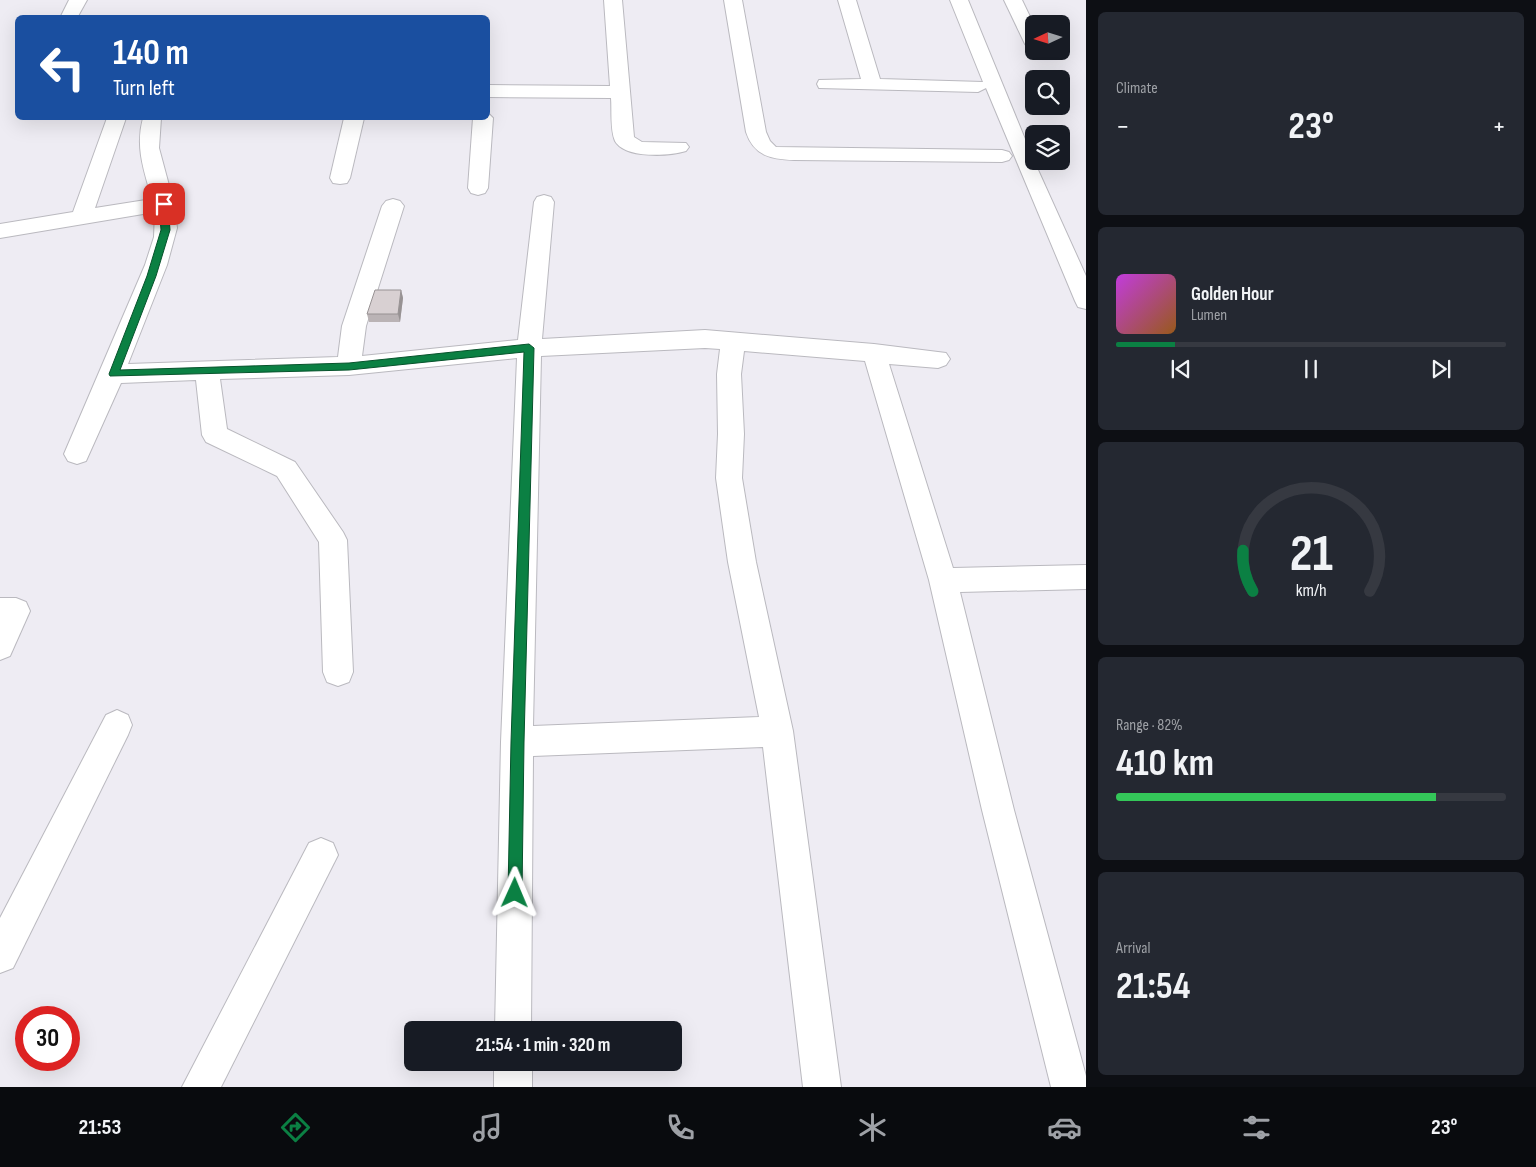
<!DOCTYPE html>
<html lang="en">
<head>
<meta charset="utf-8">
<style>
	:root { --surface:#171b24; --page:#242831; --text:#f1f3f6; --muted:#9ea1a6; --line:#363941; --accent:#0b8043 }
	body { margin:0; font-family:"Sofia Sans Condensed",sans-serif; background:var(--page); color:var(--text); height:100vh; display:flex; flex-direction:column; font-size:19px; white-space:nowrap }
	* { box-sizing:border-box; margin:0 }
	p { font-size:16px; color:var(--muted) }
	.icon { flex:none; width:28px; height:28px; fill:none; stroke:currentColor; stroke-width:2; stroke-linecap:round; stroke-linejoin:round }
	.map { position:relative; flex:1; overflow:hidden }
	.details { display:flex; flex-direction:column; gap:12px; padding:12px; background:#0d0f14; width:450px }
	.details>* { flex:none }
	.guide { position:absolute; left:15px; top:15px; width:475px; height:105px; border-radius:8px; box-shadow:0 5px 20px #0002; background:#1a4fa0; color:#fff; overflow:hidden }
	.needle { width:32px; rotate:266deg }
	.tools { position:absolute; left:1025px; top:15px; display:grid; gap:10px }
	.tools a { display:grid; place-items:center; width:45px; height:45px; border-radius:8px; background:var(--surface); box-shadow:0 5px 20px #0002; font-size:25px }
	.speed { position:absolute; left:15px; top:1006px; display:flex; gap:10px; font-size:25px; font-weight:700; text-align:center }
	.speed>* { display:grid; place-content:center; width:65px; height:65px; border-radius:50%; background:var(--surface); box-shadow:0 5px 20px #0002; line-height:1 }
	.speed .limit { border:8px solid #d22; background:#fff; color:#111 }
	.pin { position:absolute; display:grid; place-items:center; width:42px; height:42px; color:#fff; margin:-21px; border-radius:10px; box-shadow:0 2px 8px #0006 }
	.me { position:absolute; width:55px; margin:-28px; rotate:1deg; stroke-linejoin:round; filter:drop-shadow(0 0 4px #0008) }
	.turn { display:flex; align-items:center; gap:18px; height:105px; padding:0 15px; font-size:22px }
	.turn .icon { width:65px; height:65px; stroke-width:2.5 }
	.turn b { display:block; font-size:35px; line-height:42px }
	.big { font-size:38px; font-weight:700; line-height:1.1 }
	.details .widget { flex:1; display:flex; flex-direction:column; justify-content:center; gap:8px; min-width:0; padding:0 18px; border-radius:8px; background:var(--page) }
	.details .dial { align-items:center; gap:0 }
	.dial svg { height:130px; overflow:visible; fill:none; stroke:var(--line); stroke-width:7; stroke-linecap:round; text-anchor:middle }
	.dial text { fill:var(--text); stroke:none }
	.song { display:flex; align-items:center; gap:15px }
	.cover { width:60px; height:60px; border-radius:8px; background:linear-gradient(135deg,hsl(290 70% 55%),hsl(30 70% 35%)) }
	.played { height:5px; border-radius:2px; background:linear-gradient(90deg,var(--accent) 15%,var(--line) 15%) }
	.keys { display:flex; justify-content:space-around; direction:ltr }
	.heat { display:flex; justify-content:space-between; align-items:center; font-size:28px; direction:ltr }
	.charge { height:8px; border-radius:4px; background:linear-gradient(90deg,#34c759 82%,var(--line) 0) }
	.trip { position:absolute; left:404px; top:1021px; width:278px; height:50px; border-radius:8px; background:var(--surface); box-shadow:0 5px 20px #0002; font-weight:700; line-height:50px; text-align:center }
	.tab-bar { display:flex; height:80px; justify-content:space-around; align-items:center; background:#090b0e; color:var(--muted) }
	.tab-bar .icon { width:35px; height:35px }
	.tab-bar .on { color:var(--accent) }
	.tab-bar b { font-size:22px; color:var(--text) }
	main { display:flex; flex:1; min-height:0 }
	.map>svg:first-child { display:block }
</style>
</head>
<body>
<main>
<div class="map">
<svg width="1086" height="1087" viewBox="0 0 1086 1087">
	<rect width="100%" height="100%" fill="#eeecf3"/>
	<g fill="none" stroke-linecap="round" stroke-linejoin="round">
		<g stroke="#bab9bf" stroke-width="2">
			<g id="minor">
				<polygon points="69,0 87,0 77,18 60,18"/>
				<path d="M604,0h18l12,137 8,5 44,1 3,4 -3,4c-17,5 -61,8 -71,-10 -5,-11 -3,-31 -4,-43l-123,-1v-12l122,1z"/>
				<path d="M724,0h18l24,132 4,9 6,6 226,3 7,2 3,4 -3,4 -7,2 -208,-2c-23,-1 -40,-4 -48,-28z"/>
				<polygon points="838,0 856,0 880,79 983,82 950,0 968,0 1034,161 1086,276 1086,309 1078,307 1075,301 986,88 978,92 819,88 817,84 819,80 861,79"/>
				<polygon points="1004,0 1022,0 1034,25 1034,49 1028,48 1025,44"/>
				<polygon points="488,113 493,118 488,188 485,193 478,195 471,193 468,188 473,118 488,118"/>
				<path d="M107,118h19l-31,90 57,-9c-8,-28 -17,-52 -9,-81h18l-2,30 15,56 3,24 -10,37 -39,99 210,-7 4,-31 40,-120 4,-5 7,-2 7,2 4,5 -38,120 -4,30 156,-16 16,-138 3,-5 7,-2 7,2 3,5 -12,137 163,-9 169,14 72,9 4,6 -4,6 -8,3 -49,-4 64,204 133,-3v24l-126,3 54,218 72,266v11h-35l-69,-277 -53,-230 -64,-219 -121,-10 -3,23 3,60 -2,44 14,84 37,169 48,356h-38l-40,-340 -230,9 -2,274h-36l6,-288 16,-384 -168,17 -129,4 7,50 68,33 48,70 4,8 6,132 -4,10 -11,4 -11,-4 -4,-10 -4,-130 -42,-66 -71,-34 -4,-7 -6,-55 -75,3 -35,78 -9,3 -9,-3 -4,-7 81,-189 9,-28 1,-25 -155,26v-14l73,-12zM705,348l15,1 -3,25 1,60 -2,44 12,84 31,155 -226,9 8,-370z"/>
				<polygon points="344,118 364,118 350,178 347,183 340,184 333,183 330,178"/>
				<polygon points="0,598 16,598 26,602 30,611 10,656 0,660"/>
				<polygon points="117,710 128,715 132,725 128,735 13,968 0,973 0,918 106,715"/>
				<polygon points="321,838 333,843 338,855 221,1087 182,1087 309,843"/>
				<rect x="494" y="1062" width="38" height="25"/>
			</g>
		</g>
		<use href="#minor" fill="#fff" fill-rule="evenodd"/>
	</g>
	<polygon fill="#bab3b5" points="401,290 403,298 400,322 369,322 367,314"/>
	<polygon fill="#979293" points="401,290 403,298 400,322 398,314"/>
	<polygon fill="#d8d0d2" stroke="#979293" points="375,290 401,290 398,314 367,314"/>
	<polygon fill="#0b8043" stroke="#07532c" points="164,201 168,204 170,230 156,276 120,370 349,363 529,344 534,348 524,742 522,893 520,898 515,900 510,898 508,893 511,742 524,352 349,370 110,376 109,374 147,276 161,230 159,204"/>
</svg>
<div class="tools">
<a><svg class="needle" viewBox="-14 -14 28 28"><path d="M0-13l5 13h-10z" fill="#e53935"/><path d="M0 13l5-13h-10z" fill="#9ea1a6"/></svg></a>
<a><svg class="icon" aria-label="search" viewBox="0 0 24 24"><circle cx="10" cy="10" r="6"/><path d="M15 15l6 6"/></svg></a>
<a><svg class="icon" aria-label="layers" viewBox="0 0 24 24"><path d="M12 4l9 5-9 5-9-5zM3 14l9 5 9-5"/></svg></a>
</div>
<div class="speed"><div class="limit">30</div></div>
<div class="pin" style="left:164px;top:204px;background:#d93025"><svg class="icon" aria-label="arrive" viewBox="0 0 24 24"><path d="M6 21V4h12l-3 4 3 4H6"/></svg></div>
<svg class="me" style="left:515px;top:893px" viewBox="-20 -20 40 40"><path d="M0-17L14 15 0 8-14 15z" fill="#0b8043" stroke="#fff" stroke-width="4"/></svg>
<div class="trip">21:54 · 1 min · 320 m</div>
<div class="guide">
<div class="turn"><svg class="icon" aria-label="left" viewBox="0 0 24 24"><path d="M17 20v-9H6M10 6l-5 5 5 5"/></svg><div><b>140 m</b>Turn left</div></div>
</div>
</div>
<section class="details">
<div class="widget"><p>Climate</p>
<div class="heat"><a>−</a><b class="big">23°</b><a>+</a></div>
</div>
<div class="widget">
<div class="song"><i class="cover"></i><div><b>Golden Hour</b><p>Lumen</p></div></div>
<div class="played"></div>
<div class="keys"><svg class="icon" aria-label="previous" viewBox="0 0 24 24"><path d="M18 5L8 12l10 7zM5 5v14"/></svg><svg class="icon" aria-label="pause" viewBox="0 0 24 24"><path d="M8 5v14M16 5v14"/></svg><svg class="icon" aria-label="next" viewBox="0 0 24 24"><path d="M6 5l10 7-10 7zM19 5v14"/></svg></div>
</div>
<div class="widget dial"><svg viewBox="0 0 100 80">
<path d="M14 69A42 42 0 1 1 86 69"/>
<path d="M14 69A42 42 0 0 1 8 44" stroke="#0b8043"/>
<text x="50" y="56" font-size="32" font-weight="700">21</text>
<text x="50" y="72" font-size="11">km/h</text>
</svg></div>
<div class="widget"><p>Range · 82%</p><b class="big">410 km</b><div class="charge"></div></div>
<div class="widget"><p>Arrival</p><b class="big">21:54</b></div>
</section>
</main>
<nav class="tab-bar">
<b>21:53</b>
<svg class="icon on" aria-label="directions" viewBox="0 0 24 24"><path d="M12 3l9 9-9 9-9-9zM9 14v-3h6M13 9l2 2-2 2"/></svg>
<svg class="icon" aria-label="music" viewBox="0 0 24 24"><path d="M9 18V5l10-2v13"/><circle cx="6" cy="18" r="3"/><circle cx="16" cy="16" r="3"/></svg>
<svg class="icon" aria-label="phone" viewBox="0 0 24 24"><path d="M5 4h4l2 5-3 2q2 4 5 5l2-3 5 2v4C11 20 4 13 5 4z"/></svg>
<svg class="icon" aria-label="climate" viewBox="0 0 24 24"><path d="M12 3v18M4 7l16 10M4 17L20 7"/></svg>
<svg class="icon" aria-label="car" viewBox="0 0 24 24"><path d="M5 17H2v-5l4-1 3-4h7l3 4 3 1v5h-3M9 17h6M6 11h13"/><circle cx="7" cy="17" r="2"/><circle cx="17" cy="17" r="2"/></svg>
<svg class="icon" aria-label="filters" viewBox="0 0 24 24"><path d="M4 7h16M4 17h16"/><circle cx="9" cy="7" r="2"/><circle cx="15" cy="17" r="2"/></svg>
<b>23°</b>
</nav>
</body>
</html>
